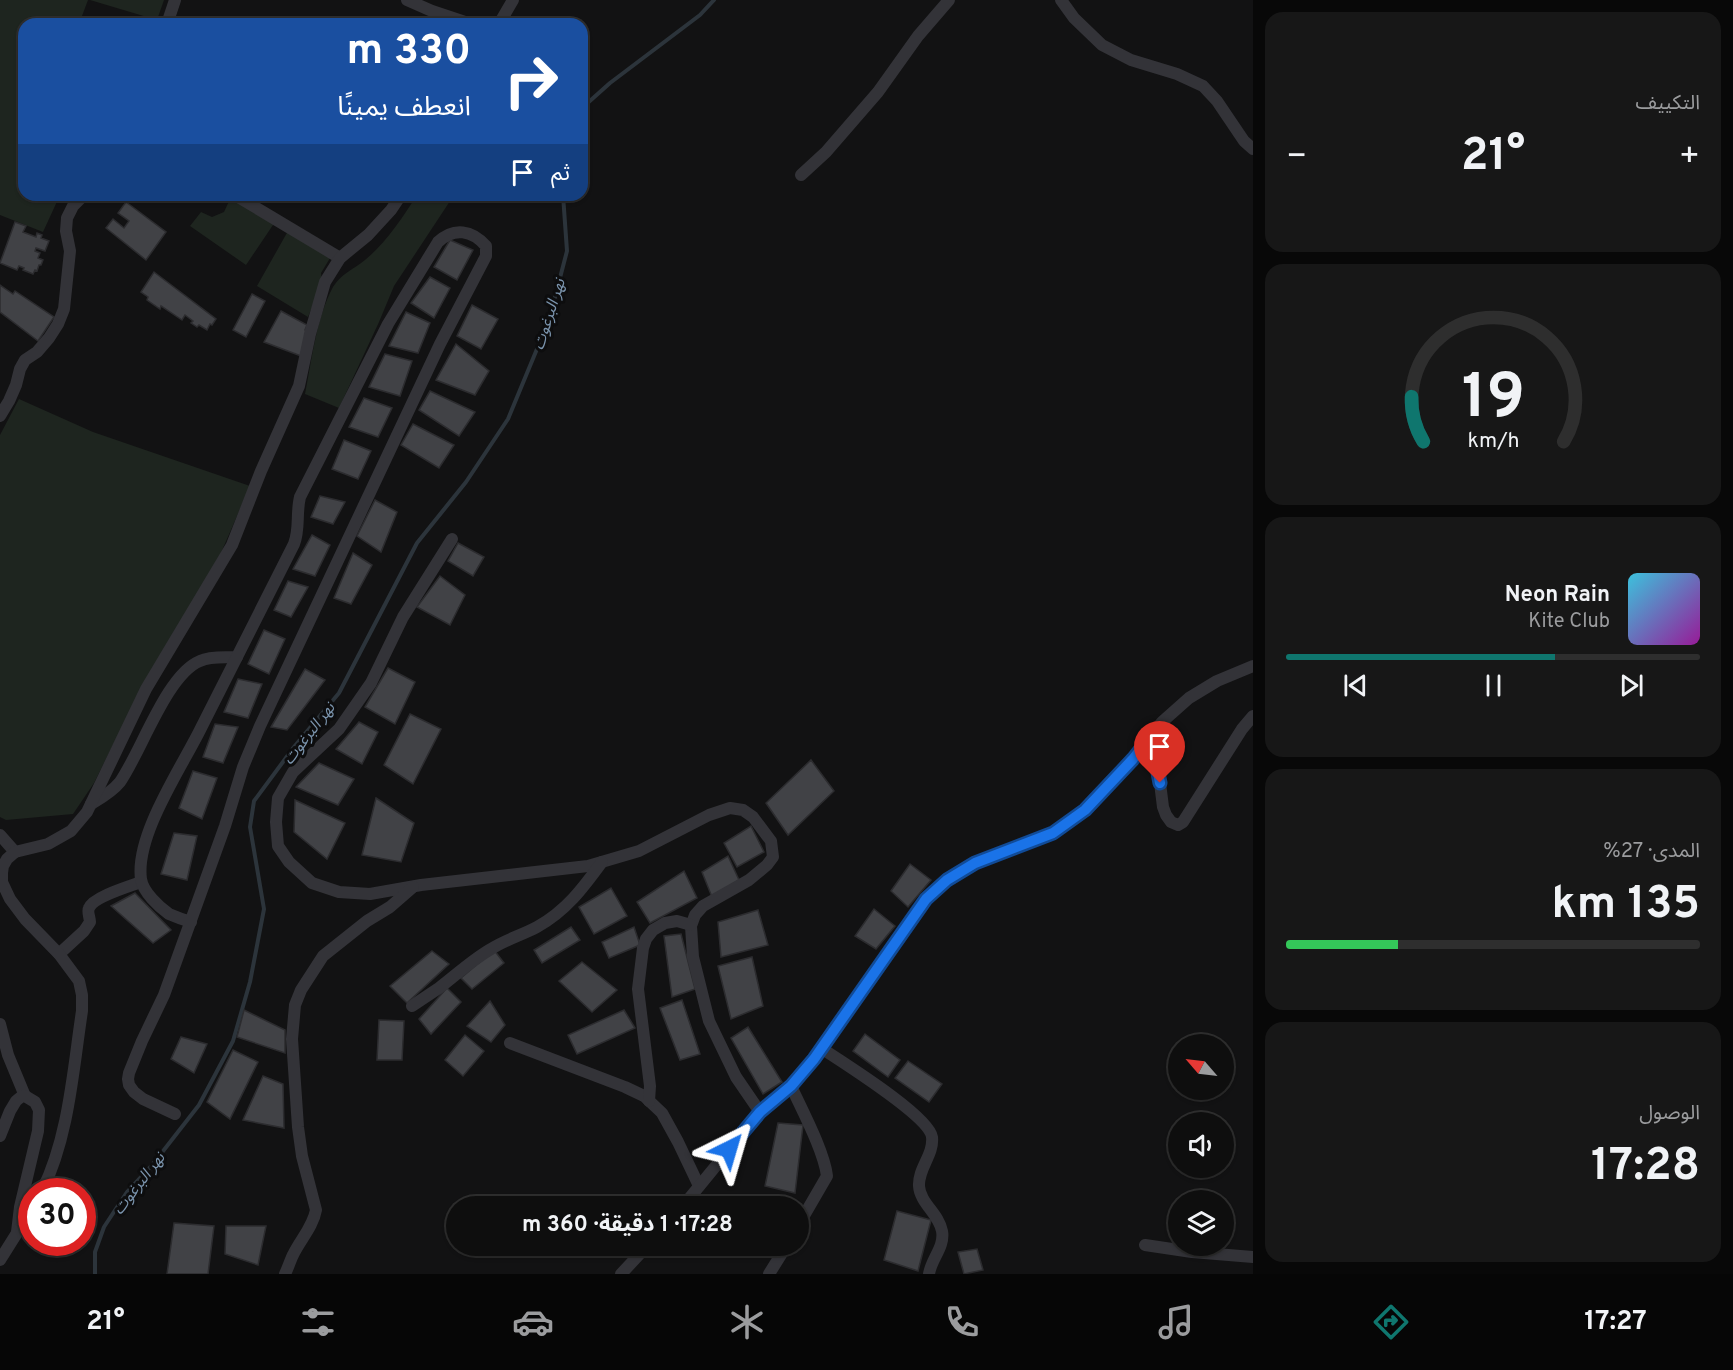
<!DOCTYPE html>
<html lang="ar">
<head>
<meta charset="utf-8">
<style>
	:root { --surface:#0e0e0e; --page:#171717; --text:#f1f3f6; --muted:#9b9c9e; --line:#2e2e2e; --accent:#0f766e }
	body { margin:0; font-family:Overpass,"Noto Sans Arabic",sans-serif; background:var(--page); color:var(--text); direction:rtl; height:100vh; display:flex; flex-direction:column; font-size:22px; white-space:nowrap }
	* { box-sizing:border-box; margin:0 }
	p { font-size:20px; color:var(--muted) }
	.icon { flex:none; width:33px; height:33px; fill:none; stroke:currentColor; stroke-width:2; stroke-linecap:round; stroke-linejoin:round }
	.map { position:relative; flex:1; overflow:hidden; direction:ltr }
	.details { display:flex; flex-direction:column; gap:12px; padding:12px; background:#080808; width:480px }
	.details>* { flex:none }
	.banner { position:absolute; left:18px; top:18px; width:570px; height:183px; border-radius:18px; box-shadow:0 2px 4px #0004,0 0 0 2px var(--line); direction:rtl; background:#1a4fa0; color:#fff; overflow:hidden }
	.needle { width:39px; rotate:298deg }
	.tools { position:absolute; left:1168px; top:1034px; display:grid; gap:12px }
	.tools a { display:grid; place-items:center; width:66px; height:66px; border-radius:50%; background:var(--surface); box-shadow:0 2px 4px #0004,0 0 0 2px var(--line); font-size:30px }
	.speed { position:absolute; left:18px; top:1178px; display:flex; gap:12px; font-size:30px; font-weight:700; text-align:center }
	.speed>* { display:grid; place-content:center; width:78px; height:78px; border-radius:50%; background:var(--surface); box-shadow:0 2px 4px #0004,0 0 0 2px var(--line); line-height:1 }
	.speed .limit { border:9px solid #d22; background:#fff; color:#111 }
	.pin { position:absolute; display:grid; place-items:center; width:51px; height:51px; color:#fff; margin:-62px -26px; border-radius:50% 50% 50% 0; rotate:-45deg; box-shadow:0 0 6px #0007 }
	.pin .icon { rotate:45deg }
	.me { position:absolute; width:66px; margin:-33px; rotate:40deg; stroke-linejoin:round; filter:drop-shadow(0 0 4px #0008) }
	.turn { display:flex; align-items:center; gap:21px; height:126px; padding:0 18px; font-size:27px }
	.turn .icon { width:78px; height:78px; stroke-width:2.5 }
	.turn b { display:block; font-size:42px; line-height:51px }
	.then { display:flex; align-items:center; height:57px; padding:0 18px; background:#0003; gap:12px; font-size:22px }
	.big { font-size:45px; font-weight:700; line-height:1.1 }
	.details .widget { flex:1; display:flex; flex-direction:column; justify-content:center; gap:9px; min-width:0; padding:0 21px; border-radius:18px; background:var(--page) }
	.details .dial { align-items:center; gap:0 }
	.dial svg { height:156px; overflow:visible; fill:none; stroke:var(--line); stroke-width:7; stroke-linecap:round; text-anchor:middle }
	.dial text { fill:var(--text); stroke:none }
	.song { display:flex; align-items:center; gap:18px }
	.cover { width:72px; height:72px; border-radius:9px; background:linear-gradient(135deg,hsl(190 70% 55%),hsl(300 70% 35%)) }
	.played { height:6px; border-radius:3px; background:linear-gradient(90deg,var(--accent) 65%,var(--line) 65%) }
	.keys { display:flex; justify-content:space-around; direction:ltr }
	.heat { display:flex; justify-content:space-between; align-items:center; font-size:33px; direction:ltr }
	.charge { height:9px; border-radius:4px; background:linear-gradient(90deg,#34c759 27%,var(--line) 0) }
	.trip { position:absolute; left:446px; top:1196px; width:363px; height:60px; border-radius:30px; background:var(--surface); box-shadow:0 2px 4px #0004,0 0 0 2px var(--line); font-weight:700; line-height:60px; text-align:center; direction:rtl }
	.tabs { display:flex; height:96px; justify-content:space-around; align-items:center; background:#060606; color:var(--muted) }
	.tabs .icon { width:42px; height:42px }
	.tabs .on { color:var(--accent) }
	.tabs b { font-size:27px; color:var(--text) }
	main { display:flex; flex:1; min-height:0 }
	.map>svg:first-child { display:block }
</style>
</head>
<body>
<main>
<section class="details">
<div class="widget"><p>التكييف</p>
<div class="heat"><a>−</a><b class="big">21°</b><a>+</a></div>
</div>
<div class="widget dial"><svg viewBox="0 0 100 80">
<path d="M14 69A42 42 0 1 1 86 69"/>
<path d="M14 69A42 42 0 0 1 8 46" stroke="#0f766e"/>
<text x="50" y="56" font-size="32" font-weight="700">19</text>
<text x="50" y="72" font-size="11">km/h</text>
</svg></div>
<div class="widget">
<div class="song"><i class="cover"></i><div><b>Neon Rain</b><p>Kite Club</p></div></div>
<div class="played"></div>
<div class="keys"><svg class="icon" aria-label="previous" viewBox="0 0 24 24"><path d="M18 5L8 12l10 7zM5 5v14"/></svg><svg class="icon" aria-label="pause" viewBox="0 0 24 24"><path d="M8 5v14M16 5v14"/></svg><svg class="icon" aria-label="next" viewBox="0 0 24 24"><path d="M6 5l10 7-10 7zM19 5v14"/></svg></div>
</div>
<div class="widget"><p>المدى · 27%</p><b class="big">135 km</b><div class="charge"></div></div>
<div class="widget"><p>الوصول</p><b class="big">17:28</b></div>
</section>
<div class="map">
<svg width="1253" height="1274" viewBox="0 0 1253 1274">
	<rect width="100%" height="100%" fill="#121213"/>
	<g fill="#1e251f">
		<polygon points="0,0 88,0 79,24 24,24 24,195 60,195 43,232 0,215"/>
		<polygon points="90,0 164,0 157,20"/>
		<path d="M417,195h37l-60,91 -15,36 -40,86 -34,-14c7,-35 11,-75 28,-107 8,-13 21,-18 32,-27 20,-16 38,-43 52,-65z"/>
		<polygon points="231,197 275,222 246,265 190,226 201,212 212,217 224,212"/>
		<polygon points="288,231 330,258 321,273 322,282 308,317 257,286"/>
		<polygon points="19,399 93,432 250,486 217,562 147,677 94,783 73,814 6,820 0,817 0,435"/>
	</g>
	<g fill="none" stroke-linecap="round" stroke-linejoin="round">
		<g stroke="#2c343b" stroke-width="4">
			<polyline points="582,108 610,83 700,15 714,0"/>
			<polyline points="95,1274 95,1252 104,1227 127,1192 153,1164 199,1105 233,1041 250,982 264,909 250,827 254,801 294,747 339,693 417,543 466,482 508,419 549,320 567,251 563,195"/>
		</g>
	</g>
	<g fill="#414246" stroke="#2c2c2f" stroke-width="1.5">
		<polygon points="126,202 166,232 146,260 106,228 113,219 124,228 129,221 118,213"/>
		<polygon points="15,222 26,226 23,232 36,237 37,233 42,235 41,238 49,241 45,251 36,248 35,251 40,253 38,258 43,260 41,265 39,265 37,271 35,270 33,274 23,270 24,268 19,266 17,270 0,263"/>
		<polygon points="450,240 473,250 457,280 434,267"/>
		<polygon points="154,272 216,319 212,325 210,324 207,330 199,325 197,327 191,323 193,321 185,315 182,320 161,306 160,309 147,300 148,297 141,292"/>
		<polygon points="430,277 450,288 434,318 411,303"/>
		<polygon points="0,285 13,294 15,291 54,317 38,341 0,312"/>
		<polygon points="252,294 265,301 246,337 233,330"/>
		<polygon points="472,305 498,319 481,349 457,336"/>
		<polygon points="281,311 307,325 305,330 308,332 301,356 264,342"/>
		<polygon points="406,312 430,323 418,353 389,346"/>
		<polygon points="456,344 489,371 475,395 436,380"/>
		<polygon points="385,354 412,361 400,396 369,387"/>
		<polygon points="430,391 475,412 459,436 419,410"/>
		<polygon points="364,398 392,408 378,437 349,427"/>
		<polygon points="413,424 454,445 439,468 401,445"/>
		<polygon points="344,440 371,451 358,479 332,469"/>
		<polygon points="320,496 345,502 333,524 311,517"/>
		<polygon points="375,500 397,512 381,552 357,536"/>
		<polygon points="312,535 330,545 315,576 293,569"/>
		<polygon points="458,543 484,557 473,576 448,561"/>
		<polygon points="353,553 372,565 351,604 334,598"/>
		<polygon points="440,576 465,595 450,625 417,607"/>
		<polygon points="288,581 308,587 291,617 274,610"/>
		<polygon points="264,630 285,639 269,674 248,664"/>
		<polygon points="388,668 415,682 395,724 365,707"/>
		<polygon points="305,669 325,680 287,730 271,727"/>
		<polygon points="238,679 262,684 248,718 224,712"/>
		<polygon points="410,714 441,729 413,784 384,765"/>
		<polygon points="359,722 378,732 362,764 336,749"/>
		<polygon points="215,724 238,727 223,763 203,757"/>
		<polygon points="811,760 834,791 788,835 766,803"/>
		<polygon points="319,763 354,779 338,805 296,787"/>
		<polygon points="193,771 217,778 202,819 179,808"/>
		<polygon points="376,798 414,823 401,862 362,855"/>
		<polygon points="295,800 345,823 327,859 294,832"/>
		<polygon points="751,826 764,852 737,867 724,843"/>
		<polygon points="174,833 197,836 187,880 161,874"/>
		<polygon points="728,856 739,880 712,897 702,872"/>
		<polygon points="910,864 931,880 908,907 891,891"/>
		<polygon points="684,871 697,898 650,923 637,902"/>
		<polygon points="611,888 627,916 594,934 579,907"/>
		<polygon points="135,893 171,930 153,943 111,906"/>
		<polygon points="874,909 895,926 876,949 855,936"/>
		<polygon points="758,910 768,945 721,957 718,922"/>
		<polygon points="571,927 580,940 542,963 534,950"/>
		<polygon points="634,927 640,945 609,958 602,942"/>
		<polygon points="681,934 695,989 672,997 664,936"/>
		<polygon points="494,950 504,963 472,989 461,978"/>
		<polygon points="432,951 449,964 407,1003 390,986"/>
		<polygon points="752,957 763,1006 731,1019 718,966"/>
		<polygon points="582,962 617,990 592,1012 559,981"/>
		<polygon points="447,988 461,1002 431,1034 419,1019"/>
		<polygon points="682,1000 700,1054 680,1060 660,1008"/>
		<polygon points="490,1001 505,1025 491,1042 467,1026"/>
		<polygon points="244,1010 285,1030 285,1053 237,1037"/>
		<polygon points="624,1010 635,1028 577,1054 568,1035"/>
		<polygon points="379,1020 404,1021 402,1060 377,1060"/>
		<polygon points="748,1027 782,1082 763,1094 731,1038"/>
		<polygon points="865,1034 900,1060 888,1077 853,1051"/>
		<polygon points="465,1035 484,1051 463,1076 445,1060"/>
		<polygon points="181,1037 207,1044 194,1073 171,1059"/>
		<polygon points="233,1050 258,1062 230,1119 207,1102"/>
		<polygon points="908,1061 942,1084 929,1102 895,1078"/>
		<polygon points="263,1076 283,1084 284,1128 243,1120"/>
		<polygon points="778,1123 803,1125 795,1193 765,1186"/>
		<polygon points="897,1211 931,1220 918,1271 884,1260"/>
		<polygon points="174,1223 214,1226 208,1274 167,1274"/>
		<polygon points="226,1226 266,1226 258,1265 225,1254"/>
		<polygon points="977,1249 983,1270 964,1274 958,1252"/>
	</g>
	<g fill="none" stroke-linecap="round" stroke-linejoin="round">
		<g stroke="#333338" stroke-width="12">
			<polyline points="407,0 432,11 471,24"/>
			<polyline points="1061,0 1074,18 1102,45 1131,60 1177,74 1203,86 1217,101 1244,141 1253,149"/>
			<polyline points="167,24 175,0"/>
			<polyline points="499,24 513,0"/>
			<polyline points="801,175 826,152 878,92 918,36 949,0"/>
			<polyline points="235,195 340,258"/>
			<polyline points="0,416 9,401 16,385 20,369 25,360 37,352 49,338 58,324 64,309 70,251 66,231 67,218 73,206 84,195"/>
			<polyline points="452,539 403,617 371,683 339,729 293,772 278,798 276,822 278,846 289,862 312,883 339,892 370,894 421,885 588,866 639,851 709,815 730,808 743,810 753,817 771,841 773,857 767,865 749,880 703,906 695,915 691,926 693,957 709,1021 736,1077 760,1112"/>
			<polyline points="1151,736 1160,783 1163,807 1166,815 1171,822 1178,825 1183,822 1242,729 1253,716"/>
			<path d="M91,804c10,-6 21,-12 29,-22 21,-30 47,-108 80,-121 11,-5 25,-3 37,-4"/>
			<polyline points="0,835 15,852"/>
			<path d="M59,954l25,-23 6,-9c0,-4 -3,-10 -1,-14 4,-11 41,-22 52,-26"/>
			<path d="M412,1006c9,-6 18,-12 27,-18 17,-13 33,-28 52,-39 14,-9 31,-14 46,-22 29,-16 46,-39 65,-65"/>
			<polyline points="0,1024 8,1055 25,1096"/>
			<polyline points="510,1043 625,1087 644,1096 662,1113 678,1142 699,1186"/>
			<path d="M821,1048c21,14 108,68 111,89 2,18 -14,31 -13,49 1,17 20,28 23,45 3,16 -11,28 -13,43"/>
			<path d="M791,1086c11,24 33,65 36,90l-29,50"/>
			<polyline points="649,1101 650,1086 638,989 643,948 646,939 653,930 665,923 677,921 691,925"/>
			<path d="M175,1114l-32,-15 -9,-7 -5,-7 -1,-6 1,-6 13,-32 22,-46 61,-169 18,-59 17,-41 180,-382 46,-88v-10c-14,-16 -32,-19 -48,-4l-50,82 -88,173c-4,16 0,32 -6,47 -31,61 -62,122 -93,184 -19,39 -66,107 -60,151 2,13 18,28 28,35 7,3 15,6 22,8"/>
			<polyline points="0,1136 10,1111 16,1101 22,1096 25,1096 35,1102 39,1110 38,1131 20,1207 17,1232"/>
			<path d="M42,1191c27,-55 31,-121 40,-180v-16l-3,-14 -20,-27 -34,-35 -15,-20 -8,-17v-9l1,-7 4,-7 8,-7 33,-8 23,-13 16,-19 59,-123 86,-144 29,-74 38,-85 11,-52 15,-52 15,-24 28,-23 23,-25 10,-15"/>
			<polyline points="683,1206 760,1112 791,1086 814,1059 926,899 947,881 975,863 1053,833 1085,810 1100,795 1133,759 1162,722 1189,698 1217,681 1253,666"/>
			<polyline points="1145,1245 1192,1252 1253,1257"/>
			<polyline points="0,1260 32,1209"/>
			<path d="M285,1274c3,-6 5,-13 8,-19 7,-15 20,-28 23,-45l-14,-54 -4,-29 -6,-88 3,-34 6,-15 22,-34 44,-35 23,-14 23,-20"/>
			<polyline points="621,1274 648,1245"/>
			<polyline points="769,1274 787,1245"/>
		</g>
	</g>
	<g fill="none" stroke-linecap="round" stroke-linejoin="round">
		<g stroke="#114b97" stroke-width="15">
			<polyline id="route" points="729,1149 760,1112 791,1086 814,1059 926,899 947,880 975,863 1053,833 1085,810 1133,759 1151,736 1160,783"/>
		</g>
		<use href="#route" stroke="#1a73e8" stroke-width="10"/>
	</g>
	<g text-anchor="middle" stroke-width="6" stroke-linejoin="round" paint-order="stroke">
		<g font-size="16" font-style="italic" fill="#7b94ad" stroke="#0d0d0e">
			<text transform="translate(548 314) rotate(-72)" y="6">نهر البرغوت</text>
			<text transform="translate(308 733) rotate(-52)" y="6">نهر البرغوت</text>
			<text transform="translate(138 1183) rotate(-52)" y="6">نهر البرغوت</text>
		</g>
	</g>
</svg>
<div class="tools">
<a><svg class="needle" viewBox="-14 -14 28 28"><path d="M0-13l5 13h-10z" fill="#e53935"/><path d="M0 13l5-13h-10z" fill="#9b9c9e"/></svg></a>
<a><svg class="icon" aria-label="sound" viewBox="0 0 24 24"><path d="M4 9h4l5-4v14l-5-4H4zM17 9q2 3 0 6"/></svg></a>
<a><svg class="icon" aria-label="layers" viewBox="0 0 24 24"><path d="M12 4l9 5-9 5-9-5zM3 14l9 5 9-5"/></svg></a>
</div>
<div class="speed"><div class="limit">30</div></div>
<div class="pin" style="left:1160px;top:783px;background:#d93025"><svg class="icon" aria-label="arrive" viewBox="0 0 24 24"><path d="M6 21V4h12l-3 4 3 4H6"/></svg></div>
<svg class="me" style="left:729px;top:1149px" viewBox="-20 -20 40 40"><path d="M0-17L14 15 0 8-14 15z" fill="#1a73e8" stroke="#fff" stroke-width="4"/></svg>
<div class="trip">17:28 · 1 دقيقة · 360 m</div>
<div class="banner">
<div class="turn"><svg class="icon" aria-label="right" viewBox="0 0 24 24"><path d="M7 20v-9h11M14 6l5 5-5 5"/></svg><div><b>330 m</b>انعطف يمينًا</div></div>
<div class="then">ثم<svg class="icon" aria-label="arrive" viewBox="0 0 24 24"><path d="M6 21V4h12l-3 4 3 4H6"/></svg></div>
</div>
</div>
</main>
<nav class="tabs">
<b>17:27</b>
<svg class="icon on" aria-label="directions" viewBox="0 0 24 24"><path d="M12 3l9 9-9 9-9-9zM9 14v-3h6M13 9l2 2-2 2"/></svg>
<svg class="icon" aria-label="music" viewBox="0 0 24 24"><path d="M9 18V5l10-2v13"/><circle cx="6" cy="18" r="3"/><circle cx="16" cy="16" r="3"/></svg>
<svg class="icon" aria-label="phone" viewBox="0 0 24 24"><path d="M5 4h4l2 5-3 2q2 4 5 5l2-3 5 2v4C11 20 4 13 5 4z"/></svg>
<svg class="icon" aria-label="climate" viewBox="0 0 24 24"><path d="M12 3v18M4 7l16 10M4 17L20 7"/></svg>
<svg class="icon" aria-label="car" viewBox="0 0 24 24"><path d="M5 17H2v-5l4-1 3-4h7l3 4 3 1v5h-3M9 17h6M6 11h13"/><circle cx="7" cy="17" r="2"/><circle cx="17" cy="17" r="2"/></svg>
<svg class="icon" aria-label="filters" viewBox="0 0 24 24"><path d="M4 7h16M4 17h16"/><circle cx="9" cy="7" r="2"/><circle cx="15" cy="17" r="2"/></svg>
<b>21°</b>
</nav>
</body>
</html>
